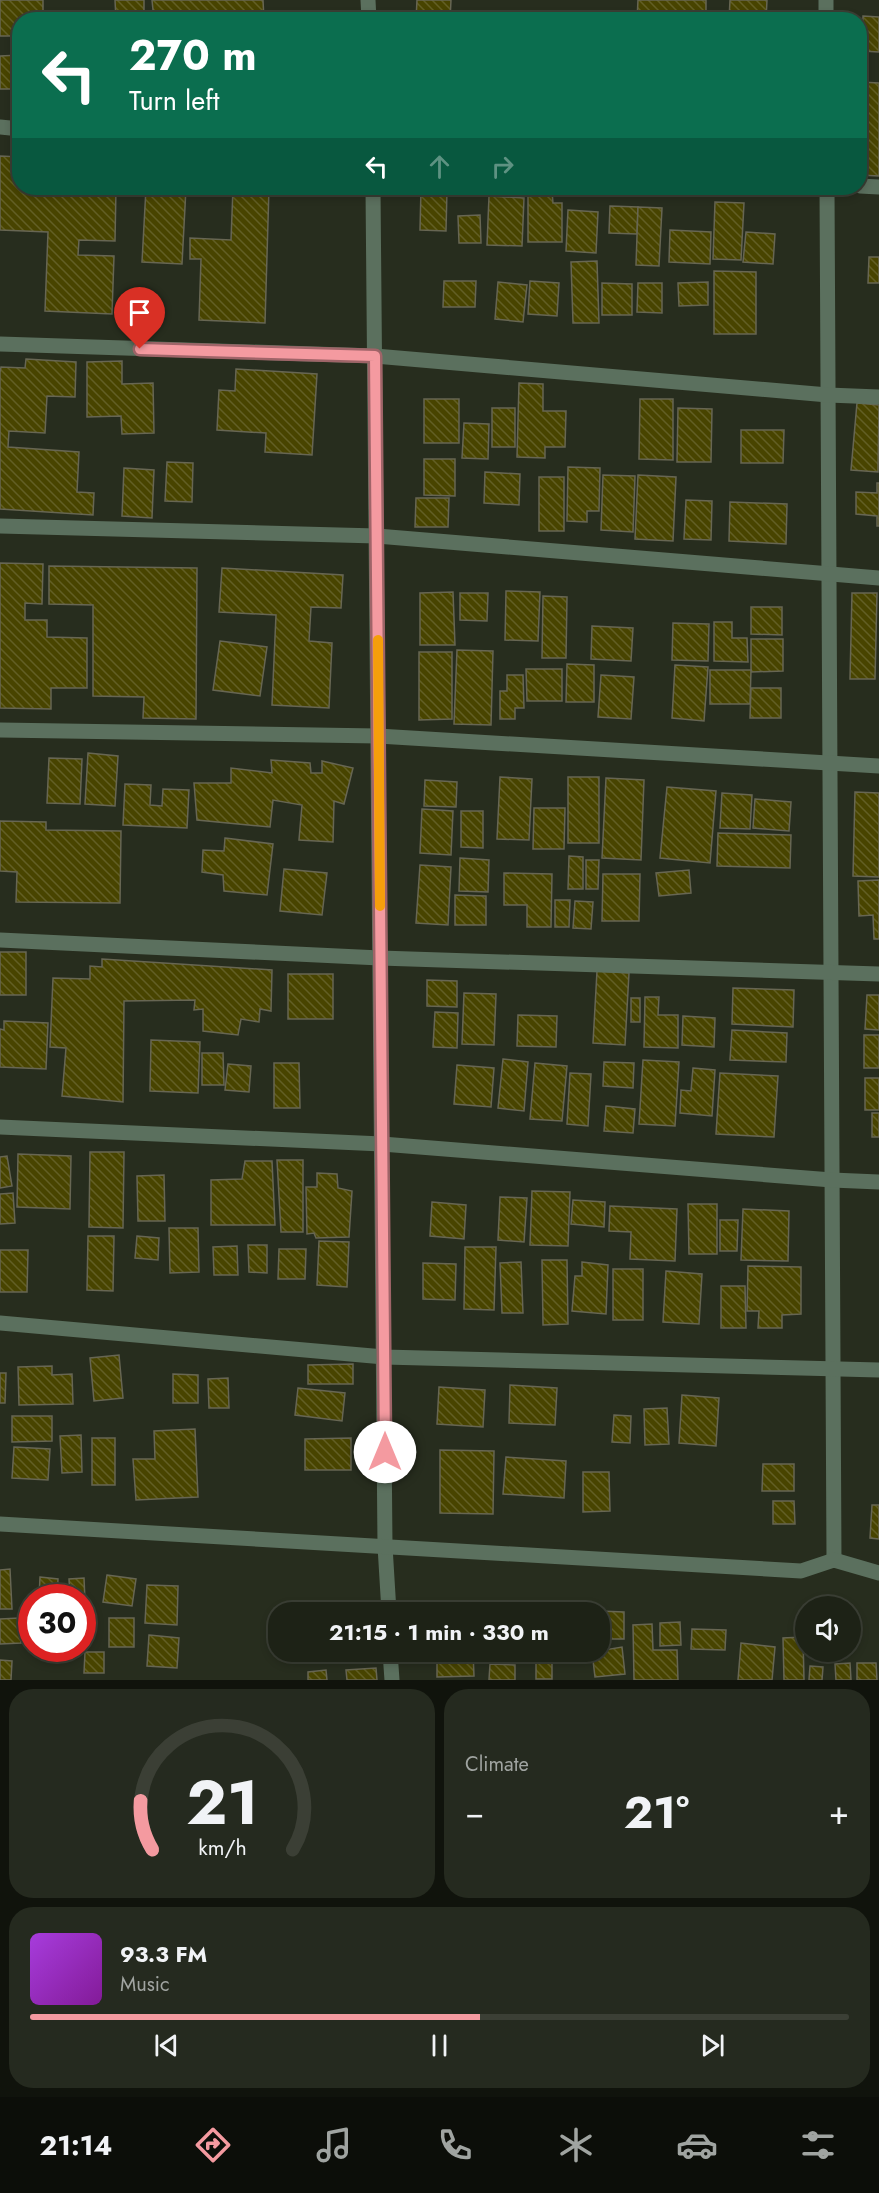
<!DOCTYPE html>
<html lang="en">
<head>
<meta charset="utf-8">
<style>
	:root { --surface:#1d2216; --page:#252a1f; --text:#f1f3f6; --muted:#a0a4a1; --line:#3b3f35; --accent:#f49aa0 }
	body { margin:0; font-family:Jost,sans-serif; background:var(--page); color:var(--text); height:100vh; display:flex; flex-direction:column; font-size:22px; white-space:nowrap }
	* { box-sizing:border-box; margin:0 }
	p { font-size:20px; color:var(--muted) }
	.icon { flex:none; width:33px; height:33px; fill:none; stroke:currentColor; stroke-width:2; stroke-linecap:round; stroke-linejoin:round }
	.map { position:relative; height:1680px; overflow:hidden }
	.drawer { display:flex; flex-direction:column; gap:9px; padding:9px; background:#10130c; flex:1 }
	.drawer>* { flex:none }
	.banner { position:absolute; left:12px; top:12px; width:855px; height:183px; border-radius:24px; box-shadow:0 3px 9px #0003,0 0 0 2px var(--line); background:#0b6e4f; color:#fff; overflow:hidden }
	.controls { position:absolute; left:795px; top:1596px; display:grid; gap:12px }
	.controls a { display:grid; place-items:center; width:66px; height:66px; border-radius:50%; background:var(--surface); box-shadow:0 3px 9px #0003,0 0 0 2px var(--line); font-size:30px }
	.speed { position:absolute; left:18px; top:1584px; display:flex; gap:12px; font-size:30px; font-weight:700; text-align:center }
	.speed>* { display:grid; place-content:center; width:78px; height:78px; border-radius:50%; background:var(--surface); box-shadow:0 3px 9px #0003,0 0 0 2px var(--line); line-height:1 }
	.speed .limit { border:9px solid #d22; background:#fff; color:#111 }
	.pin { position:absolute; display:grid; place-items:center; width:51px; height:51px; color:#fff; margin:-62px -26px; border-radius:50% 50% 50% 0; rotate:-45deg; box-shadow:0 0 6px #0007 }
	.pin .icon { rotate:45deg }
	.me { position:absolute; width:66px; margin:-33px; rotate:0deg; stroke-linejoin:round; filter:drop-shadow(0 0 4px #0008) }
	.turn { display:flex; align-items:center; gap:21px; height:126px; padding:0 18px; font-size:27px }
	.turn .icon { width:78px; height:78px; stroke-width:2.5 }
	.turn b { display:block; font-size:42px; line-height:51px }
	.lanes { display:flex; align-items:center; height:57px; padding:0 18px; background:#0003; justify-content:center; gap:30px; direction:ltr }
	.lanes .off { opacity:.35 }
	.big { font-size:45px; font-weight:700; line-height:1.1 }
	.drawer .widget { flex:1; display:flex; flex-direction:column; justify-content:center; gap:9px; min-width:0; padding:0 21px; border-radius:24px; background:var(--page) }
	.drawer .dial { align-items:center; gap:0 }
	.dial svg { height:156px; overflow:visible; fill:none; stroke:var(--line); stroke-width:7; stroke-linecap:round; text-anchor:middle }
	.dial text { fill:var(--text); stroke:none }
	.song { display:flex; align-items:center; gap:18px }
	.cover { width:72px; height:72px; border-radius:9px; background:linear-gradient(135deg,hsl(280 70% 55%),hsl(290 70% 35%)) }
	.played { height:6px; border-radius:3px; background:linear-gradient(90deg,var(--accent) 55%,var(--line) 55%) }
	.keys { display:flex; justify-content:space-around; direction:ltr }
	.heat { display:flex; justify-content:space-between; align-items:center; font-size:33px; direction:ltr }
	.drawer .tiles { flex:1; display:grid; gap:9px; grid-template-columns:1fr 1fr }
	.widget:last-child { grid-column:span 2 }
	.trip { position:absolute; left:268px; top:1602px; width:342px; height:60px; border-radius:24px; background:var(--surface); box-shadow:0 3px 9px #0003,0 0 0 2px var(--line); font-weight:700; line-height:60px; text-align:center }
	.tab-bar { display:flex; height:96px; justify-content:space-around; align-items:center; background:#0c0e09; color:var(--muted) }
	.tab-bar .icon { width:42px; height:42px }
	.tab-bar .active { color:var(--accent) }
	.tab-bar b { font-size:27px; color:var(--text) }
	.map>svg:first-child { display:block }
</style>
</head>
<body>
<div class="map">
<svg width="879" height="1680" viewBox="0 0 879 1680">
	<defs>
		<pattern id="building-back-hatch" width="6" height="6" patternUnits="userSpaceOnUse" patternTransform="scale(1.5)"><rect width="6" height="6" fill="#484400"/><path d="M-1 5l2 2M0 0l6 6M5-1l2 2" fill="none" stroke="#625f25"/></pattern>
	</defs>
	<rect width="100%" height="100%" fill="#272d1e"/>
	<g fill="url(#building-back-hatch)" stroke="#676653" stroke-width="1.5">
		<polygon points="0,0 43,0 43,20 20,20 20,36 0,36"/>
		<polygon points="115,0 144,0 144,20 116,20"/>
		<polygon points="152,0 263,0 264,20 154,20"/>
		<polygon points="417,0 451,0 450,20 416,20"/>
		<polygon points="638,0 706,0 706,20 637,20"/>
		<polygon points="730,0 767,0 766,20 729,20"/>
		<polygon points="863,16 879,17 879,52 862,51"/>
		<polygon points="20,55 20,89 0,89 0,56"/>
		<polygon points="860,82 879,83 879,176 860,175"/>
		<polygon points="0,156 20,157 20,188 116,188 115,241 79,240 78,255 114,256 112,314 45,311 48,232 0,230"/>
		<polygon points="146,188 186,188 182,264 142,262"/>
		<polygon points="233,188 269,188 265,323 199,320 201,259 190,259 190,238 231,240"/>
		<polygon points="421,189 447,190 446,231 420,230"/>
		<polygon points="528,191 552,191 553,203 562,203 562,242 528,242"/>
		<polygon points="489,196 524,198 522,246 487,245"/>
		<polygon points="715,202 744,203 741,260 713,259"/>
		<polygon points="610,206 638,207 637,234 609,233"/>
		<polygon points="638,207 662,208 659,266 636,265"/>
		<polygon points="568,210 598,212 596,253 566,251"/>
		<polygon points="480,215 481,243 459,243 458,216"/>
		<polygon points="670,230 711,232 710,264 669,262"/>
		<polygon points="746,232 775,234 773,264 743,262"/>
		<polygon points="869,257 879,257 879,283 868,283"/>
		<polygon points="597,261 599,323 573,323 571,262"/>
		<polygon points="714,271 756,272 756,334 714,334"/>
		<polygon points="444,281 476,281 475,307 443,307"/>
		<polygon points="530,281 559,283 557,316 528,314"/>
		<polygon points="498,282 527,285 523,322 495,319"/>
		<polygon points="708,282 708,305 679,306 678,283"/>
		<polygon points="602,283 632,284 632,315 602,315"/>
		<polygon points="638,283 662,283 662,313 637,312"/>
		<polygon points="26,359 76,362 75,397 47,396 45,433 9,431 8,447 79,452 77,492 94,493 93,515 0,509 0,372 1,367 25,368"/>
		<polygon points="122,361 122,384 153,383 154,433 122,434 121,416 87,417 87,362"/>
		<polygon points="236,369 317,374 312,455 265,452 266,433 217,430 219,390 235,391"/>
		<polygon points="519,383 543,384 543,411 566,411 565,447 545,447 545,458 517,457"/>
		<rect x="424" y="399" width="35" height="44"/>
		<polygon points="640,399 673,399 673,460 639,459"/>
		<polygon points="857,403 879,405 878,472 851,470"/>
		<rect x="492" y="408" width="23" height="39"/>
		<polygon points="678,408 712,409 711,462 677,462"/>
		<polygon points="464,423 489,424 488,459 462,458"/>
		<polygon points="741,430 784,430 783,463 741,463"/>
		<polygon points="424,459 455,459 455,496 424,495"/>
		<polygon points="167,462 193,463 192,502 165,501"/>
		<polygon points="568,467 600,468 599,511 587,511 587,522 567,521"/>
		<polygon points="124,468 154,470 152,518 122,516"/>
		<polygon points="485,472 520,474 519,505 484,503"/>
		<polygon points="603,475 635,476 633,532 601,530"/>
		<polygon points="638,475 676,477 673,541 635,539"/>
		<rect x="539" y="477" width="25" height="54"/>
		<polygon points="877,483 879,483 879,526 877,526 877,516 856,514 856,492 877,493"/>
		<polygon points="416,498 449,498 448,527 415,527"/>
		<polygon points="686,500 712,501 711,540 684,539"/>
		<polygon points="730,502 787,504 786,544 729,541"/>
		<polygon points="0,563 43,564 42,604 25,603 25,620 47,620 47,637 87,638 87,688 51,688 51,709 0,708"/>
		<polygon points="49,566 197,568 196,719 143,718 144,697 93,696 93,605 49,604"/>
		<polygon points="222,568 343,575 341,608 311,607 309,641 332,643 329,708 272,705 276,615 219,612"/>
		<polygon points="506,591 540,592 538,641 505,640"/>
		<polygon points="453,592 455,645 420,645 420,593"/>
		<polygon points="460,593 488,593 487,621 460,620"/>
		<polygon points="852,593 877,593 875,679 850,679"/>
		<polygon points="543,596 567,597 566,658 542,658"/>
		<polygon points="751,607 782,607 782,635 751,634"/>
		<polygon points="714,622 732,622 732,638 747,638 748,662 714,661"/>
		<polygon points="673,623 709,624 708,661 672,660"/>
		<polygon points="592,626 633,628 631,661 591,659"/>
		<polygon points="751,639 783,639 783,671 751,672"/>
		<polygon points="220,641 267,647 260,696 213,690"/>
		<polygon points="457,650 493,651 491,725 454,724"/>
		<polygon points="419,652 452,652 452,719 419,720"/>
		<polygon points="567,664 594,665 594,702 566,702"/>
		<polygon points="675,665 708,667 704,721 672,718"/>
		<polygon points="526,669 562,669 562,701 527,701"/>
		<polygon points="710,670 751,670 750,704 710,704"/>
		<polygon points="507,675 523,675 524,708 515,708 515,719 500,719 500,691 507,691"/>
		<polygon points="601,675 634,677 631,719 598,717"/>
		<polygon points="751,688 781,688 781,718 750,718"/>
		<polygon points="88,753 118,756 115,806 85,804"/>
		<polygon points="49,758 82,759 80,804 47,803"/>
		<polygon points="271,760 310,763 311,773 322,773 322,761 353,768 344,804 334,801 333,842 299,840 302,805 273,800 270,827 197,820 194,783 231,783 231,768 272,773"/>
		<polygon points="500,777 532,779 529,840 497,839"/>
		<rect x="568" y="777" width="31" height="66"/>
		<polygon points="606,778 644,780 641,860 602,858"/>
		<polygon points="425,780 457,782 456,807 424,806"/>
		<polygon points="125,784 151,785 150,805 162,806 163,789 189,790 187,828 123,825"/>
		<polygon points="667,787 716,791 710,863 660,858"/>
		<polygon points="855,792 879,793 879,877 853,876"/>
		<polygon points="722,793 752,795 750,829 720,828"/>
		<polygon points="755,799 791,802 789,831 753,828"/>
		<polygon points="534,808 565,808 564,849 533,849"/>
		<polygon points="422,809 453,811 451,855 420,853"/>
		<polygon points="461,811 483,811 483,848 461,847"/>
		<polygon points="0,821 46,822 46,830 121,831 120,903 16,902 17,872 0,871"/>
		<polygon points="718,833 791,835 790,868 717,866"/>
		<polygon points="225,838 273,844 267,895 224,891 223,875 202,872 203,850 224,851"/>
		<polygon points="569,856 583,857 583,889 568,889"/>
		<polygon points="460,858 489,860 488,892 459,891"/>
		<polygon points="586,860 599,860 598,889 586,889"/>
		<polygon points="420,865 451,867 448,925 416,923"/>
		<polygon points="284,869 327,873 322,915 280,911"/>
		<polygon points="689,870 691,893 659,896 656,873"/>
		<polygon points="504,873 552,874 551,927 527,927 527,905 504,905"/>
		<polygon points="603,874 640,874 639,921 602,921"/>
		<polygon points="879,880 879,939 874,939 873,915 859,916 858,881"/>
		<polygon points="455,895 486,896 486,925 455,925"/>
		<polygon points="555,900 570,900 569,927 555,927"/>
		<polygon points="575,901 593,902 591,929 573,928"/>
		<rect x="0" y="952" width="26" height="43"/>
		<polygon points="102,959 272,970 271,1011 260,1009 259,1022 241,1019 238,1035 203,1031 203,1009 194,1010 195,1000 124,1001 123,1102 62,1096 66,1048 50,1047 53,978 90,979 90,966 102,967"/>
		<polygon points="597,971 629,973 625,1045 593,1043"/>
		<rect x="288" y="974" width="45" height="45"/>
		<polygon points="427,980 457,981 457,1007 427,1006"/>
		<polygon points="733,988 794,990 793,1027 732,1024"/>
		<polygon points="464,993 496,994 494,1045 462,1044"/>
		<polygon points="867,995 879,995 879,1030 865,1029"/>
		<polygon points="645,997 659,997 658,1015 678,1015 678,1048 644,1047"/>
		<rect x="631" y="998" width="9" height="24"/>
		<polygon points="435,1012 458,1013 457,1048 433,1047"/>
		<polygon points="518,1015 557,1016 556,1047 517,1046"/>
		<polygon points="683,1016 715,1018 714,1047 682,1045"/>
		<polygon points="4,1021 48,1023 46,1069 0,1067 0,1029 4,1030"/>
		<polygon points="732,1030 787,1033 786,1062 730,1060"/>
		<rect x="864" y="1035" width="15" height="33"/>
		<polygon points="151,1040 200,1042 198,1093 150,1091"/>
		<polygon points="202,1053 223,1053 224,1085 202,1085"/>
		<polygon points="503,1059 528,1062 524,1111 498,1108"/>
		<polygon points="643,1060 679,1062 675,1126 639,1124"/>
		<polygon points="604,1062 634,1063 633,1088 603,1086"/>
		<polygon points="274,1063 299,1063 300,1108 274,1108"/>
		<polygon points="535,1063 567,1066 562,1121 530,1119"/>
		<polygon points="228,1064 251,1066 249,1092 225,1090"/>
		<polygon points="457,1065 494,1068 491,1107 454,1104"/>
		<polygon points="693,1068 715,1070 712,1116 680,1113 681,1090 691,1091"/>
		<polygon points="570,1073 591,1074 588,1126 567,1124"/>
		<polygon points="720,1073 778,1076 774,1137 716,1134"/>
		<rect x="865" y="1078" width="14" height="32"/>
		<polygon points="606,1106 635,1109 633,1133 604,1131"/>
		<rect x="872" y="1113" width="7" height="24"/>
		<polygon points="90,1152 124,1152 123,1228 89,1227"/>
		<polygon points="18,1154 71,1156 70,1209 17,1207"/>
		<polygon points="7,1156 12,1186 0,1188 0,1157"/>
		<polygon points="277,1160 303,1160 303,1232 281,1232"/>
		<polygon points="245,1161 272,1161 275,1225 211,1225 211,1180 242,1179"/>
		<polygon points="317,1173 337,1174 338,1188 352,1191 349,1237 316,1238 314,1233 307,1234 306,1187 317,1187"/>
		<polygon points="164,1175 165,1221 138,1221 137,1176"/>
		<polygon points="532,1191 570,1192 568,1246 530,1245"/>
		<polygon points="13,1193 15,1223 0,1224 0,1194"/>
		<polygon points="500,1197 527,1198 524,1242 498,1240"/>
		<polygon points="573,1200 605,1202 604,1227 571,1224"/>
		<polygon points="432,1202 466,1205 464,1239 430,1236"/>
		<polygon points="688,1204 717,1204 717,1254 689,1254"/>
		<polygon points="610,1206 677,1209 675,1261 630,1259 631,1232 609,1231"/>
		<polygon points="743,1209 789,1211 788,1261 741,1260"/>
		<polygon points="720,1220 738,1220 737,1251 720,1251"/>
		<polygon points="169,1228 198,1228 199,1272 170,1273"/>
		<polygon points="88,1236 114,1236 113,1291 87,1290"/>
		<polygon points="137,1236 159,1238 158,1260 135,1258"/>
		<polygon points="319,1241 349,1242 347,1287 317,1285"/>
		<polygon points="248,1245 267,1245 267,1273 249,1272"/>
		<polygon points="237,1246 238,1275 214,1275 213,1247"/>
		<polygon points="465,1247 496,1247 494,1310 464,1309"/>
		<polygon points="279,1249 306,1249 305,1279 278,1279"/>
		<polygon points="0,1250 28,1250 27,1292 0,1292"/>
		<polygon points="542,1260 567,1260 568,1324 543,1325"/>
		<polygon points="521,1262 523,1313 502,1313 500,1263"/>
		<polygon points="582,1262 608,1265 606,1314 572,1311 575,1276 582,1276"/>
		<polygon points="423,1263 456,1264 455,1300 423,1299"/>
		<polygon points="748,1266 801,1267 801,1314 782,1315 782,1328 758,1328 759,1311 747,1311"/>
		<rect x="613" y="1269" width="30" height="51"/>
		<polygon points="666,1271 702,1274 699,1324 663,1322"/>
		<polygon points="721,1286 745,1286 746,1328 721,1328"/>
		<polygon points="119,1355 123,1398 94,1401 90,1358"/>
		<polygon points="353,1364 353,1384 308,1384 308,1365"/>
		<polygon points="52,1366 52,1375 72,1374 73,1404 19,1405 18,1367"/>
		<polygon points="0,1373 6,1373 5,1403 0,1403"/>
		<polygon points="173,1374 198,1375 198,1403 173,1403"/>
		<polygon points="228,1378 229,1408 209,1408 208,1379"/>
		<polygon points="510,1385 557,1388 555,1425 509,1423"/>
		<polygon points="439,1387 485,1390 483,1427 437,1424"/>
		<polygon points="298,1388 345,1393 342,1421 295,1415"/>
		<polygon points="682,1395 719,1398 716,1446 679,1443"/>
		<polygon points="667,1408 669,1444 645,1445 644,1409"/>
		<polygon points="614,1415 631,1416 630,1443 612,1442"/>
		<polygon points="12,1416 52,1416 52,1441 12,1442"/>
		<polygon points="195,1429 198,1497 136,1500 133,1459 155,1459 154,1431"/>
		<polygon points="81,1435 82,1472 62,1473 60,1436"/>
		<rect x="92" y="1438" width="23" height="47"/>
		<polygon points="351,1438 351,1470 305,1470 305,1439"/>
		<polygon points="14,1447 50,1449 48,1480 12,1478"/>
		<polygon points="440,1450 494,1451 493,1514 440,1513"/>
		<polygon points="506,1457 566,1461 564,1498 503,1494"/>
		<polygon points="763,1464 794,1464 794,1491 762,1491"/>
		<polygon points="583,1472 609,1472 610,1511 583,1512"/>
		<polygon points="773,1501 794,1501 795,1524 773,1524"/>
		<polygon points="872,1505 879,1505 879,1539 870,1538"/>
		<polygon points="10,1569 12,1609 0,1609 0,1570"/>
		<polygon points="107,1575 136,1579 132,1606 103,1602"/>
		<polygon points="40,1577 58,1579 57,1598 39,1598"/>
		<polygon points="84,1578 86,1624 82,1624 82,1598 70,1598 69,1579"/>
		<polygon points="147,1585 178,1586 177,1625 145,1623"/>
		<polygon points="599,1611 624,1612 624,1639 600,1639"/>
		<polygon points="19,1618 21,1643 0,1644 0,1619"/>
		<rect x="109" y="1618" width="25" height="29"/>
		<polygon points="680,1622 681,1645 660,1646 660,1623"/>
		<polygon points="652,1624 653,1650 677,1650 678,1680 634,1680 633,1625"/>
		<polygon points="692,1629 726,1630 725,1650 691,1649"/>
		<polygon points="149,1635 179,1638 177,1668 147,1666"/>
		<polygon points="803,1637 804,1680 784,1680 783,1638"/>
		<polygon points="741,1643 775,1647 772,1680 738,1680"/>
		<polygon points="622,1647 625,1674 595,1677 592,1652"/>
		<polygon points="85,1652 104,1652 104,1673 84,1673"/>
		<polygon points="299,1652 323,1652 323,1661 299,1659"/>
		<polygon points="437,1652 473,1652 474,1676 437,1677"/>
		<polygon points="559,1652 574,1652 573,1663 558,1661"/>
		<rect x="536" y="1659" width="16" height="20"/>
		<polygon points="0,1660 12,1661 11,1680 0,1680"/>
		<polygon points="850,1663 851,1680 836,1680 835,1664"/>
		<polygon points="857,1663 876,1663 877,1680 857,1680"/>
		<polygon points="490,1664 515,1665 515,1680 489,1680"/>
		<polygon points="810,1666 823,1667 822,1680 809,1680"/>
		<polygon points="376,1668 377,1680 347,1680 346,1670"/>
		<polygon points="326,1670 327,1680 308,1680 308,1672"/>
	</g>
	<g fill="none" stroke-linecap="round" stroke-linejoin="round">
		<g stroke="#5b705e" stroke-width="15">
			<polyline points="368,0 369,20"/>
			<polyline points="826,0 826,20"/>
			<polyline points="0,127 20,129"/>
			<polyline points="860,186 879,187"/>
			<polyline points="373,188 385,1546 389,1612"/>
			<polyline points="827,188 834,1560"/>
			<polyline points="0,344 375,356 828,395 879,397"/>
			<polyline points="0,526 377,536 879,578"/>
			<polyline points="0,730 378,736 879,766"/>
			<polyline points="0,940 380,958 879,974"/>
			<polyline points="0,1127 382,1144 832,1180 879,1182"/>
			<polyline points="0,1323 384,1357 879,1370"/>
			<polyline points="0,1524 801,1571 834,1560 879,1573"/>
			<polyline points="390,1652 392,1680"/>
		</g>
	</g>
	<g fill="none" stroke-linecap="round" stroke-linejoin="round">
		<g stroke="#9f6468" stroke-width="15">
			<polyline id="route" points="140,349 375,356 385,1452"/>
		</g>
		<use href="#route" stroke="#f49aa0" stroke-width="10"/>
		<polyline stroke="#f59e0b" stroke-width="10" points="378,640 380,906"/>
	</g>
</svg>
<div class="controls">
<a><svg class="icon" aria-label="sound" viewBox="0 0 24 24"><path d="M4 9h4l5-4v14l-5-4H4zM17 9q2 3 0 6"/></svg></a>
</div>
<div class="speed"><div class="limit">30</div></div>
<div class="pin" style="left:140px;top:349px;background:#d93025"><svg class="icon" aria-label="arrive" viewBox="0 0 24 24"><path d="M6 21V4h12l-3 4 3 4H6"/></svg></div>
<svg class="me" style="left:385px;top:1452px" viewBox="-20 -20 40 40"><circle r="19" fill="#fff"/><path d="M0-13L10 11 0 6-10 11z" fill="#f49aa0"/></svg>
<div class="trip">21:15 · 1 min · 330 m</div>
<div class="banner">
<div class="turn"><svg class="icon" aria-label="left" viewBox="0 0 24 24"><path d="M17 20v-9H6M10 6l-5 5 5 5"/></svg><div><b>270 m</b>Turn left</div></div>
<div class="lanes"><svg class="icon" aria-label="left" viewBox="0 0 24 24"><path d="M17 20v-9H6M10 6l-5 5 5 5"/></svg><svg class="icon off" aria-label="ahead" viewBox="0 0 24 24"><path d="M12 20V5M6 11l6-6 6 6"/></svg><svg class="icon off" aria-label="right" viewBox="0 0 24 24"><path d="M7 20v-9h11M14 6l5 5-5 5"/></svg></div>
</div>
</div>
<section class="drawer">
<div class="tiles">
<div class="widget dial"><svg viewBox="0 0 100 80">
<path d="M14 69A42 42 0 1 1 86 69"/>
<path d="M14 69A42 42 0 0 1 8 44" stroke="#f49aa0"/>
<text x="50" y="56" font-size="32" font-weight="700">21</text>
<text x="50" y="72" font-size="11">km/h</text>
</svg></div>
<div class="widget"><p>Climate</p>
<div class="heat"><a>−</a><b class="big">21°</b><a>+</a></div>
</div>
<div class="widget">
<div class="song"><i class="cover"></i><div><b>93.3 FM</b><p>Music</p></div></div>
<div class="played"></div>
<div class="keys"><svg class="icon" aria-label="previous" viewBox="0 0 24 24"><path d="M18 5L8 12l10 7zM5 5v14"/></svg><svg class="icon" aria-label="pause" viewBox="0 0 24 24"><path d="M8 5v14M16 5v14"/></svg><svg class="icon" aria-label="next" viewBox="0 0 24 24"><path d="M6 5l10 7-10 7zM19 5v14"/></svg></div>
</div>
</div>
</section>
<nav class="tab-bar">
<b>21:14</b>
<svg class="icon active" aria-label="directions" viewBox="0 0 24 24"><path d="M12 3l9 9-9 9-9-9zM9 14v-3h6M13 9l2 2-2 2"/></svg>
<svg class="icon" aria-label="music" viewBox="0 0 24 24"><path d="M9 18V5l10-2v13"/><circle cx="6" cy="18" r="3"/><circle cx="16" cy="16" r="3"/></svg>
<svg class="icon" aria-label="phone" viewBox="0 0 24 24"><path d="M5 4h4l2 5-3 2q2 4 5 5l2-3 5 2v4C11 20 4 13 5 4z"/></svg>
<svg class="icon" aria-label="climate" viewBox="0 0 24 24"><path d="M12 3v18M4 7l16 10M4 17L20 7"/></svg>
<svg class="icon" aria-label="car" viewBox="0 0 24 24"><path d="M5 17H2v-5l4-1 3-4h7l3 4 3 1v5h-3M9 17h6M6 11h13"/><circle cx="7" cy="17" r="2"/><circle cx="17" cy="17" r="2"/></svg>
<svg class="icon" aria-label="filters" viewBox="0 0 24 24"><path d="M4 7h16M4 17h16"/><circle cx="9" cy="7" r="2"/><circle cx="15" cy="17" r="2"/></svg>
</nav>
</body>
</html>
